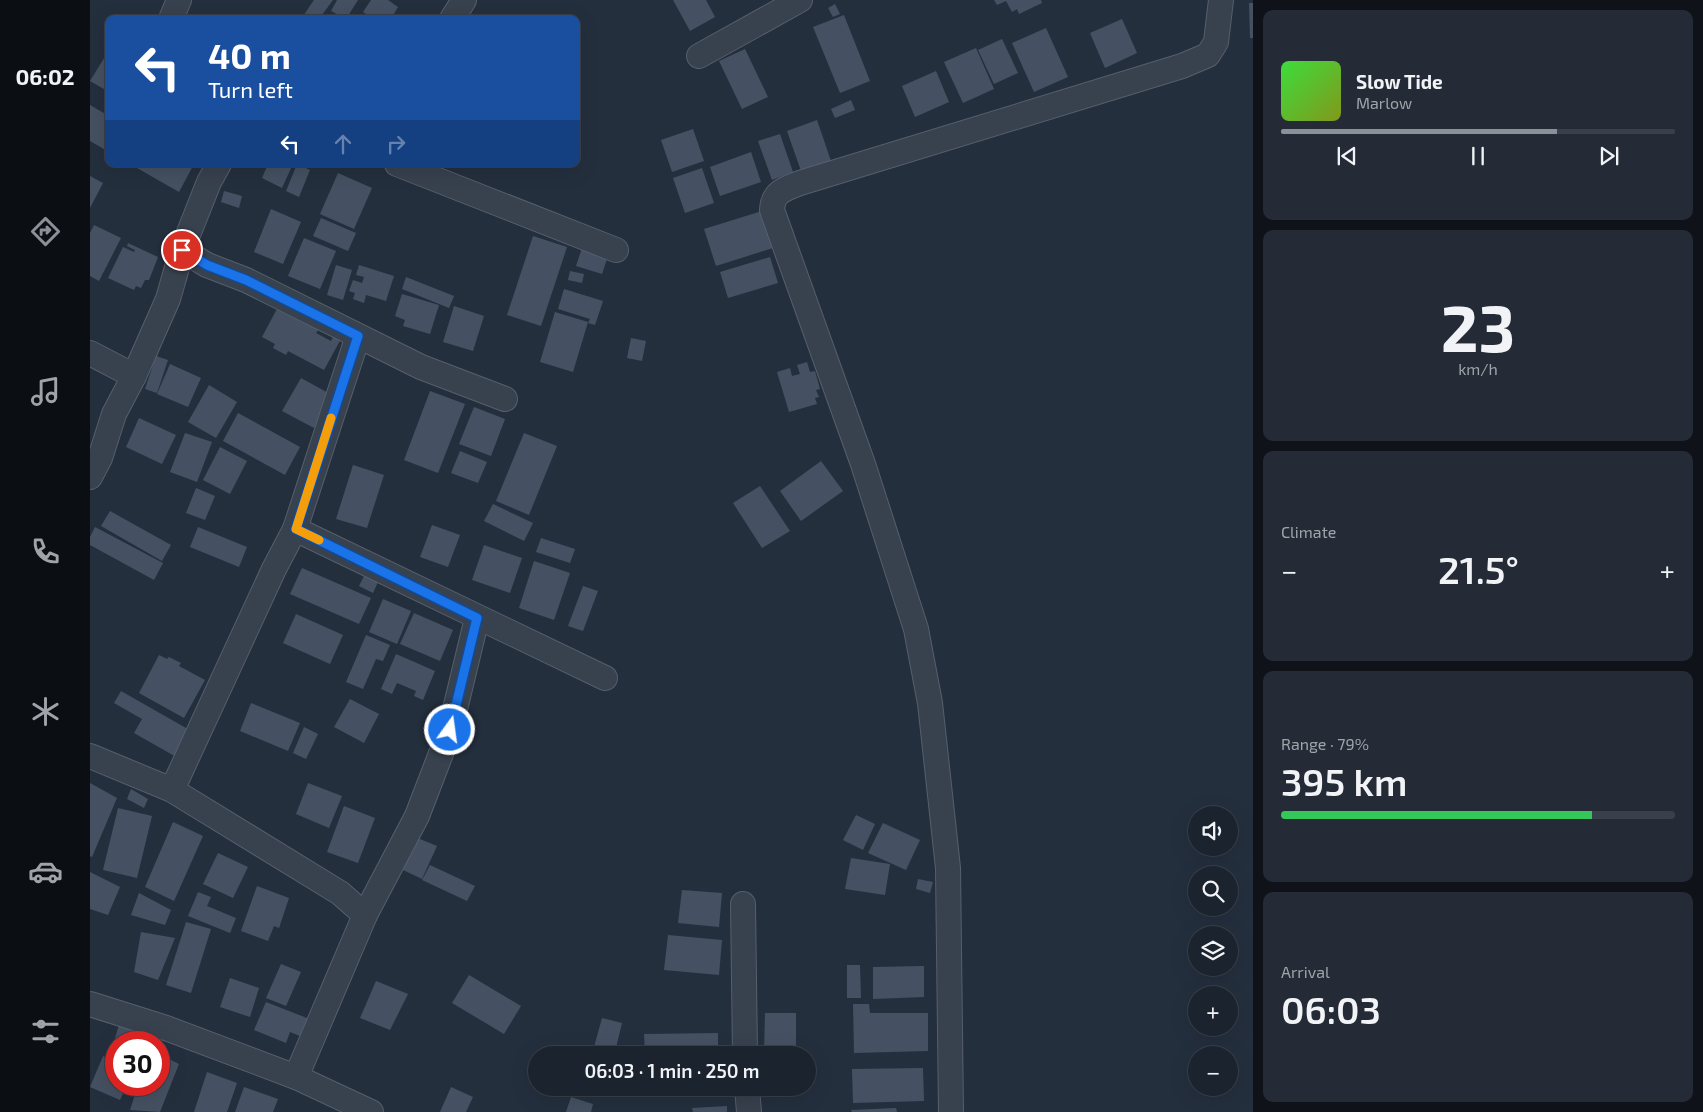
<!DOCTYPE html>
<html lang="en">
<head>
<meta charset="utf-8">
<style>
	:root { --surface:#1b232e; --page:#242b36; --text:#f1f3f6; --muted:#a0a4aa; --line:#39404a; --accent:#8c9099 }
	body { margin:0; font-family:"Exo 2",sans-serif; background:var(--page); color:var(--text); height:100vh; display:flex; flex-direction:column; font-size:19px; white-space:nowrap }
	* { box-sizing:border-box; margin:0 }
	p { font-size:16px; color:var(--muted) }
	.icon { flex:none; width:28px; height:28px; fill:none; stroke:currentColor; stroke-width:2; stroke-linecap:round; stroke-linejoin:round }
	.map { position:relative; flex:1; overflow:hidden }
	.details { display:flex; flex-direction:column; gap:10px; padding:10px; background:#0f1319; width:450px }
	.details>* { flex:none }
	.top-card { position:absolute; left:15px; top:15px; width:475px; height:152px; border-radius:10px; box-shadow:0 5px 20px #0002,0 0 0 1px var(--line); background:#1a4fa0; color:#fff; overflow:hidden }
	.buttons { position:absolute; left:1098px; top:806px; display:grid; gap:10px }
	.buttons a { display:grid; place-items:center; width:50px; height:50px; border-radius:50%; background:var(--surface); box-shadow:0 5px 20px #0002,0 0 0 1px var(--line); font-size:25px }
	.speed { position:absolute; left:15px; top:1031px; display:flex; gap:10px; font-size:25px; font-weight:700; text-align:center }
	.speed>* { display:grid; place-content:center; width:65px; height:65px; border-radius:50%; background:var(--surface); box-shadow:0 5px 20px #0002,0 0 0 1px var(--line); line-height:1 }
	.speed .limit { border:8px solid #d22; background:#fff; color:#111 }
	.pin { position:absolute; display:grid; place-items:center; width:42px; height:42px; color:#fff; margin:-21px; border:2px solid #fff; border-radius:50%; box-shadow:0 1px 5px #0007 }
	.me { position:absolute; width:55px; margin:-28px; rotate:14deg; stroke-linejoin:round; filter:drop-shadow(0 0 4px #0008) }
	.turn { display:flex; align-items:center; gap:18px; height:105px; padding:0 20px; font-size:22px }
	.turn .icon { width:65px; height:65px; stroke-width:2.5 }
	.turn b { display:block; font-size:35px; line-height:42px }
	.lanes { display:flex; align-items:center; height:48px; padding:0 20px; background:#0003; justify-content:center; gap:25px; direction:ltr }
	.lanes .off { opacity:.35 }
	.big { font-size:38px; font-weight:600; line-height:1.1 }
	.details .widget { flex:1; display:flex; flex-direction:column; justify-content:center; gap:8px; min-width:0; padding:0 18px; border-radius:10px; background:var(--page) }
	.details .dial { align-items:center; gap:0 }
	.dial b { font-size:65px; line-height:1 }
	.song { display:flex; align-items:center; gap:15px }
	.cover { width:60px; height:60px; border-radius:8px; background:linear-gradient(135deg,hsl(120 70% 55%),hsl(70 70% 35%)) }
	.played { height:5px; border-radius:2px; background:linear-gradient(90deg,var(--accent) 70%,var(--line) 70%) }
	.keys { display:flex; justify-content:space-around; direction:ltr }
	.heat { display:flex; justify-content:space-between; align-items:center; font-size:28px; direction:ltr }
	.charge { height:8px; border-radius:4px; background:linear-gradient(90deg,#34c759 79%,var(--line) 0) }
	.trip { position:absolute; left:438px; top:1046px; width:288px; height:50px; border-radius:25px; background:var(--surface); box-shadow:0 5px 20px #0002,0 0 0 1px var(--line); font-weight:600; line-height:50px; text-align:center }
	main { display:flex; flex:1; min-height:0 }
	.menu { display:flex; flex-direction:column; width:90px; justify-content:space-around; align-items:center; background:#0b0e12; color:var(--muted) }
	.menu .icon { width:35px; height:35px }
	.menu .on { color:var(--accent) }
	.menu b { font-size:22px; color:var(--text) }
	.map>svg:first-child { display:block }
</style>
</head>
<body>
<main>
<nav class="menu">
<b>06:02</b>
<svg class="icon on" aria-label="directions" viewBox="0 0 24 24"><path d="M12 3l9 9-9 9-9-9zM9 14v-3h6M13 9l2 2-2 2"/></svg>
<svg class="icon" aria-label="music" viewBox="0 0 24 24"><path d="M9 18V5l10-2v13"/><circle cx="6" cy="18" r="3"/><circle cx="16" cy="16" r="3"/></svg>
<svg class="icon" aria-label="phone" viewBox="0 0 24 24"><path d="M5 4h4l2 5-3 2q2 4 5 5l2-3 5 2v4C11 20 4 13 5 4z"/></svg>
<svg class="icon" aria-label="climate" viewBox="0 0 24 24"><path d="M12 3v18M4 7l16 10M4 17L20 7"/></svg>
<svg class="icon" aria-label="car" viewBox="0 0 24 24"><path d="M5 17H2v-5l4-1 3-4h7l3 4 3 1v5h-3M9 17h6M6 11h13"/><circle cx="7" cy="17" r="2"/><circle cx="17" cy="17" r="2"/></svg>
<svg class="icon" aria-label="filters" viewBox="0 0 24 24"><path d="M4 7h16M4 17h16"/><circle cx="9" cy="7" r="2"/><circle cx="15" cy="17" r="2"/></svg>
</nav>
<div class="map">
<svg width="1163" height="1112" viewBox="0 0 1163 1112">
	<rect width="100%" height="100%" fill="#242f3e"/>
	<g fill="#455162">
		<polygon points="224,0 243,0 229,19 211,19"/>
		<polygon points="247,0 268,0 256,19 241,11"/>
		<polygon points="281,0 298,0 308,7 301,19 284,19 273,12"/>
		<polygon points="583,0 616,0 625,17 600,31"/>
		<polygon points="904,0 951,0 952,3 929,14 927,9 922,12 916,1 907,5"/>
		<polygon points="1159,3 1163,3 1163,38 1160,38"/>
		<polygon points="745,4 750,14 743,17 738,8"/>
		<polygon points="754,15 780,81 750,93 723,27"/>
		<polygon points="1032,19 1047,53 1015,68 1000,33"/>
		<polygon points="956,28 978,77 944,92 922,43"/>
		<polygon points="912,39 928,73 904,84 888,50"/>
		<polygon points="886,48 904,89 873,103 854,62"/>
		<polygon points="655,49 678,97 652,109 629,61"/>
		<polygon points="19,50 19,92 0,81"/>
		<polygon points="846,71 859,102 825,117 812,86"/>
		<polygon points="761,100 765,110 745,118 741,109"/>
		<polygon points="0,105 19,116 19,152 0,141"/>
		<polygon points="727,120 741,161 711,171 697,131"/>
		<polygon points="603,129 614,161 582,172 571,140"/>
		<polygon points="690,134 703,172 682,180 668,141"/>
		<polygon points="661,152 671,182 630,196 620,167"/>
		<polygon points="50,164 104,164 89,192 47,168"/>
		<polygon points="178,164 203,164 192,188 172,178"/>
		<polygon points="207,164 220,170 209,197 196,191"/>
		<polygon points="612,168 624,203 595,213 583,178"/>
		<polygon points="248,173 282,188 264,229 230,214"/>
		<polygon points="0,176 13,183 0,208"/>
		<polygon points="134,191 152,196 149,208 131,202"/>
		<polygon points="181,209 211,222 193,264 164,252"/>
		<polygon points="672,211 683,248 626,266 614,229"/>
		<polygon points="231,218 266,233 258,251 223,236"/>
		<polygon points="4,225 31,238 9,281 0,276 0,233"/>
		<polygon points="443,236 477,247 451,326 417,315"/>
		<polygon points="214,238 246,251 230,289 198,276"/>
		<polygon points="38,243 68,257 59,280 55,280 51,288 46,286 44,290 18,278 33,247 44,252 45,250 37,246"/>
		<polygon points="492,248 518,256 512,274 486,266"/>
		<polygon points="680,257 688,283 638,298 630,272"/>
		<polygon points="246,265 262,270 253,300 237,295"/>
		<polygon points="269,265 304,276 296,301 276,295 274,303 263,299 265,293 259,291 263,280 272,283 274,277 266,275"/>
		<polygon points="480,271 494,274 492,283 478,280"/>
		<polygon points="316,277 364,296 359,308 312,289"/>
		<polygon points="474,289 513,301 505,325 498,323 500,319 468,309"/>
		<polygon points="312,294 349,305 340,334 313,326 315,320 305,316"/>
		<polygon points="364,306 394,316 383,351 353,342"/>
		<polygon points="188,307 229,329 226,333 241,341 245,333 252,337 234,370 198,351 196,355 183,348 185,344 172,337"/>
		<polygon points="465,312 498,322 483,372 450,362"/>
		<polygon points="541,338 556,341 552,361 537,358"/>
		<polygon points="66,356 78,360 67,393 55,389"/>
		<polygon points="717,362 720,372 725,371 730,389 726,390 729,397 725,398 727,404 699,412 687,372 700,368 702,376 710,374 707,365"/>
		<polygon points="80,364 111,378 98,407 67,394"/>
		<polygon points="211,378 242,395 224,428 192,411"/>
		<polygon points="119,385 147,402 126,438 98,422"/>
		<polygon points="340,391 375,404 348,473 314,460"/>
		<polygon points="384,407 415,419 401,456 369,444"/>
		<polygon points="148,413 210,447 195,475 133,441"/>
		<polygon points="49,418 86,435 72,464 36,447"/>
		<polygon points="95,433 122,442 107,482 80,472"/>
		<polygon points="434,433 467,446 439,515 406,501"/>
		<polygon points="130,447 157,461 140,494 113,480"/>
		<polygon points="370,451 397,462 388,483 361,473"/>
		<polygon points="731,461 753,491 711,521 690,491"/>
		<polygon points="263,465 294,475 277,528 246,519"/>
		<polygon points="670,486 700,531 672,548 643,503"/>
		<polygon points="106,488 125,496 115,520 96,513"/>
		<polygon points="403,504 443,523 434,541 394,521"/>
		<polygon points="20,511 81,545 72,561 11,526"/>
		<polygon points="342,525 370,535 358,567 330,557"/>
		<polygon points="5,527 73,563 64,580 0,545 0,537"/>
		<polygon points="108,527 157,547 149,567 100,547"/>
		<polygon points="451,538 485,549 480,563 446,552"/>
		<polygon points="394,545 432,558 420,593 382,580"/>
		<polygon points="444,561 480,573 464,620 429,608"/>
		<polygon points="212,568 281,598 269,624 200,594"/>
		<polygon points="274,576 288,582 283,593 269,586"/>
		<polygon points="493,586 508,591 493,631 478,626"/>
		<polygon points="293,599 321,611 307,644 279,632"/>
		<polygon points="324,613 363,630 350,661 310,644"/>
		<polygon points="206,614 253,635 240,664 193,643"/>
		<polygon points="276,635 300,645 293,661 286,659 273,689 256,682"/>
		<polygon points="306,654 345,671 333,700 324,696 326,691 307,683 302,694 291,689"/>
		<polygon points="69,655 77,659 79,657 91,663 89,666 115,680 94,718 49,693"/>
		<polygon points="31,691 103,732 88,758 44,733 52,719 24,703"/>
		<polygon points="260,699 289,714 274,743 244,727"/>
		<polygon points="161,703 210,723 198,751 150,731"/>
		<polygon points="214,727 228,734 216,759 203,753"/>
		<polygon points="0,783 27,798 2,857 0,856"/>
		<polygon points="218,783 252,796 239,828 206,814"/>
		<polygon points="41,789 58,799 54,808 37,799"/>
		<polygon points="254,806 285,818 268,863 237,852"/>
		<polygon points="28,808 62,816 47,878 13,870"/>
		<polygon points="766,815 785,824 773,850 753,840"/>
		<polygon points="83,822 113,836 84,901 55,887"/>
		<polygon points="793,823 830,840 816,870 778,853"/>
		<polygon points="325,837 347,846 332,879 311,869"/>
		<polygon points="128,853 158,867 143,898 113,884"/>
		<polygon points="761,858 800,864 795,895 755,889"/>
		<polygon points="340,865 385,886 377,901 332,880"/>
		<polygon points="0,872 30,887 18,915 0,909"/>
		<polygon points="828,879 843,882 840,893 826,889"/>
		<polygon points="167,886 199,898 189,928 184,926 178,941 151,931"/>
		<polygon points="592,890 632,893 629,927 588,923"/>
		<polygon points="108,892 121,897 117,906 146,918 140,933 98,916"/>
		<polygon points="49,893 81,910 75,925 41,915"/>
		<polygon points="96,922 121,929 101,993 76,985"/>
		<polygon points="51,932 85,938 68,980 44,972"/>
		<polygon points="578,935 632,940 629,975 574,970"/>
		<polygon points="191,964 211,972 196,1006 176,998"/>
		<polygon points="757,965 770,965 771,998 757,998"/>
		<polygon points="834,966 834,997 783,999 783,967"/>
		<polygon points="379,975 431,1006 414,1034 362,1003"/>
		<polygon points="140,978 169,988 160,1017 130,1007"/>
		<polygon points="286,981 318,994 300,1030 270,1018"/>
		<polygon points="176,1002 222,1020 215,1038 200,1032 196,1043 164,1030"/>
		<polygon points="763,1004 779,1004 780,1013 838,1013 838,1051 764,1053"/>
		<polygon points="675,1013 706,1013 706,1053 674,1053"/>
		<polygon points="512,1018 532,1023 525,1052 504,1047"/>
		<polygon points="30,1021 60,1029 56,1042 26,1042 26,1058 20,1056"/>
		<polygon points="628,1033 628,1055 555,1055 554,1034"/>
		<polygon points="69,1054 89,1064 70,1112 40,1110 48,1085 69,1085"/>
		<polygon points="13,1056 26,1062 26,1085 37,1085 30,1100 0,1087"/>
		<polygon points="833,1068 834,1101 763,1103 762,1069"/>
		<polygon points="117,1072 147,1083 137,1112 104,1112"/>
		<polygon points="154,1087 188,1099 183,1112 145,1112"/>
		<polygon points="361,1087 383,1097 376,1112 350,1112"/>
		<polygon points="481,1097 503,1104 501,1112 476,1112"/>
		<polygon points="637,1106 637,1112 603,1112 602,1108"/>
		<polygon points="806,1108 807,1112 762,1112 761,1110"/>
	</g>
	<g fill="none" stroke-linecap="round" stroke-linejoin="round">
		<g stroke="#565f6c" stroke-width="26">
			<g id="minor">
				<polyline points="81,19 89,0"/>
				<polyline points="362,19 374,0"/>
				<polyline points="609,56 710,0"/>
				<polyline points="307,164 526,250"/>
				<polyline points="92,250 117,265 156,280 331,367 415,399"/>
				<polyline points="0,353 44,376"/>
				<polyline points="0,477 10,458 24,414 44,376 78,299 92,250 119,182 129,164"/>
				<polyline points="205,529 515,678"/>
				<polyline points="0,756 82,790 250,893 275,915 206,1077"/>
				<polyline points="82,790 184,569 205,529 268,336"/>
				<polyline points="653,904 655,1055"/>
				<polyline points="275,915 327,816 360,730 387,618"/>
				<polyline points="0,1004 76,1028 206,1077 281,1112"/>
				<polyline points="657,1088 659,1112"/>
				<path d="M861,1112l-3,-244 -18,-165 -14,-74 -53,-165 -91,-254c1,-18 12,-21 28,-27l382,-117 26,-11 8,-13 5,-42"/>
			</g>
		</g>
		<use href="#minor" stroke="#38414e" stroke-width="24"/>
	</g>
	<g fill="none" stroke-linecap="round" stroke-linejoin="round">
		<g stroke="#114b97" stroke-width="12">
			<polyline id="route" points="92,250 117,265 156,280 268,336 206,529 387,618 360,730"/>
		</g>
		<use href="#route" stroke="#1a73e8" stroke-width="9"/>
		<polyline stroke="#f59e0b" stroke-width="9" points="229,540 206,529 241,418"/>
	</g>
</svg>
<div class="buttons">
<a><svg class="icon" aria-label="sound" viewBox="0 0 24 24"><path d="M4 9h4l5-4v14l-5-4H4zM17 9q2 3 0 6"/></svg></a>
<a><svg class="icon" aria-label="search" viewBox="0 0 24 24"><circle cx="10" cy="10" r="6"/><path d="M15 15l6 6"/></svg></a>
<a><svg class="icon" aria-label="layers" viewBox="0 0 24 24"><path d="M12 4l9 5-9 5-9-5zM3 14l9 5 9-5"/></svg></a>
<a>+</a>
<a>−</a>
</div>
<div class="speed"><div class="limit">30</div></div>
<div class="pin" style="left:92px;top:250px;background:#d93025"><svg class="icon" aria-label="arrive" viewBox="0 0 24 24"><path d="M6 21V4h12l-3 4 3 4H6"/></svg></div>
<svg class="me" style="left:360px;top:730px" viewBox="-20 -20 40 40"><circle r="17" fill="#1a73e8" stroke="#fff" stroke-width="3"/><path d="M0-11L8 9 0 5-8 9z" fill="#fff"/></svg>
<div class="trip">06:03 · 1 min · 250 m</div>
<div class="top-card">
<div class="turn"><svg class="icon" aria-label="left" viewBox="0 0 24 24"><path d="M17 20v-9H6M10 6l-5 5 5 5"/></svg><div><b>40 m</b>Turn left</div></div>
<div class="lanes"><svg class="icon" aria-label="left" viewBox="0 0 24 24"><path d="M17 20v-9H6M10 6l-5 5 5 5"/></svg><svg class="icon off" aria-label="ahead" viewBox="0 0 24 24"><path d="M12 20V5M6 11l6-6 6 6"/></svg><svg class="icon off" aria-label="right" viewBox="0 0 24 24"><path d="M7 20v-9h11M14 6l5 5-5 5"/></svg></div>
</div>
</div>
<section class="details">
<div class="widget">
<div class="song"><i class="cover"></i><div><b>Slow Tide</b><p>Marlow</p></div></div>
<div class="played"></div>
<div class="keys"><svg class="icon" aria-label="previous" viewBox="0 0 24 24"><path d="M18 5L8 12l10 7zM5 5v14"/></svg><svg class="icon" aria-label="pause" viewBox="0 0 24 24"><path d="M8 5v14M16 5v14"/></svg><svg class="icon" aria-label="next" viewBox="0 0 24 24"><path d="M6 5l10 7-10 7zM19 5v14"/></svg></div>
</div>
<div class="widget dial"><b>23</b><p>km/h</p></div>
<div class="widget"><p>Climate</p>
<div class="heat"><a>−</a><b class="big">21.5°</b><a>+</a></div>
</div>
<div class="widget"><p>Range · 79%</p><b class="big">395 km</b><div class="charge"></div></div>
<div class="widget"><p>Arrival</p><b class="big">06:03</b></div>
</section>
</main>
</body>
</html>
